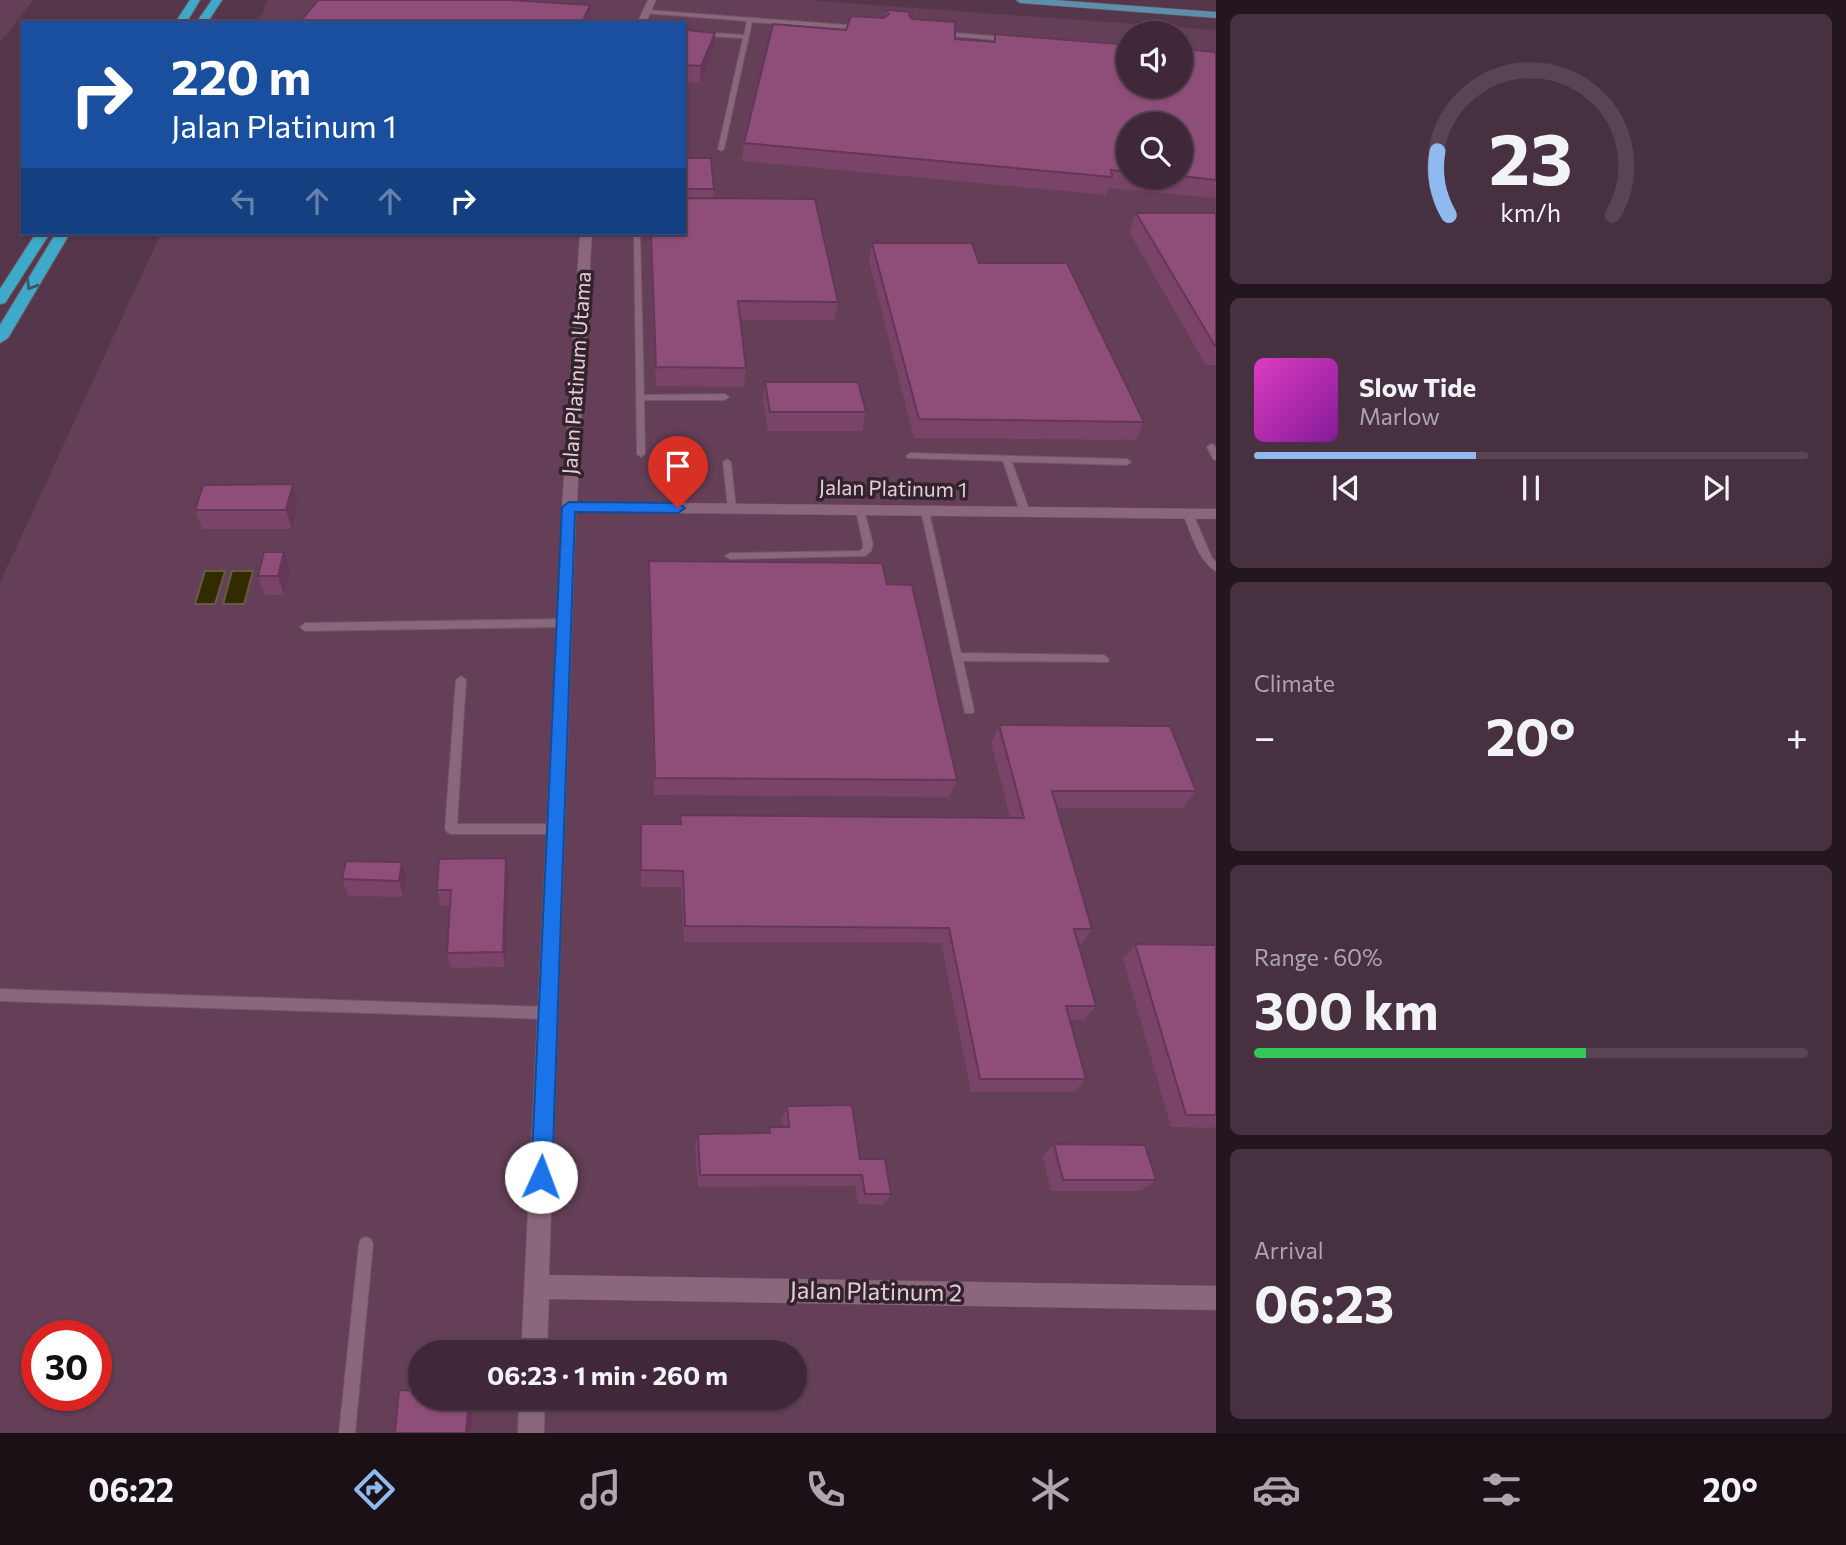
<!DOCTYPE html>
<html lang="en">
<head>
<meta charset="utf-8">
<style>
	:root { --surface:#402838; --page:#473040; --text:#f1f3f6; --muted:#aea6ae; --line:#594453; --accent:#90b9f0 }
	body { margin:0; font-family:Commissioner,sans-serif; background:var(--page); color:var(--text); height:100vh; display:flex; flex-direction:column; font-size:26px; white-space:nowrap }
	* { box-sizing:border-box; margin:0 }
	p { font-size:23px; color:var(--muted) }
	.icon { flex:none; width:38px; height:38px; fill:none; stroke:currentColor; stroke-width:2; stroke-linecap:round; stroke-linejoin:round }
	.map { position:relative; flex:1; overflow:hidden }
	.details { display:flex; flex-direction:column; gap:14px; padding:14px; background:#23161f; width:630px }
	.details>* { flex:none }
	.top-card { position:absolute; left:21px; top:21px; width:665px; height:214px; border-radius:0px; box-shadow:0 2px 5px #0004,0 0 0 2px var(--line); background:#1a4fa0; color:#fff; overflow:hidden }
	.fabs { position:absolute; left:1116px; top:21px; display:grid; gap:14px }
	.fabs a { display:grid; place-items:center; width:77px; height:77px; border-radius:50%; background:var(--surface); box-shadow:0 2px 5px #0004,0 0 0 2px var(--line); font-size:35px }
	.speed { position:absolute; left:21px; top:1320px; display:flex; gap:14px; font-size:35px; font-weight:700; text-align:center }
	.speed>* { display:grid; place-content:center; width:91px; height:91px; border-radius:50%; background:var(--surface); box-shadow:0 2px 5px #0004,0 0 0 2px var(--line); line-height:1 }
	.speed .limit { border:10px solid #d22; background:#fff; color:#111 }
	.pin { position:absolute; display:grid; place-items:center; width:60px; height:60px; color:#fff; margin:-72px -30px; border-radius:50% 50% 50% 0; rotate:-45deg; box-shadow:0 0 7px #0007 }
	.pin .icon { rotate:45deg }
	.me { position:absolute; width:77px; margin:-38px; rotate:2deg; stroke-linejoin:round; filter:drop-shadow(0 0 5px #0008) }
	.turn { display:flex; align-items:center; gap:24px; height:147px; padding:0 35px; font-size:32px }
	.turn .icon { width:91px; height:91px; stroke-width:2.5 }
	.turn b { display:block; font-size:49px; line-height:60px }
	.lanes { display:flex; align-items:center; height:66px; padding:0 35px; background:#0003; justify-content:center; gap:35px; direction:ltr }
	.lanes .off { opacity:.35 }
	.big { font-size:52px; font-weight:700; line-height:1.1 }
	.details .widget { flex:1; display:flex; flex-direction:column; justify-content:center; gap:10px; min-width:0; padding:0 24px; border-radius:10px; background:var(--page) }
	.details .dial { align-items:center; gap:0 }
	.dial svg { height:182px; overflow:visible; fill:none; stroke:var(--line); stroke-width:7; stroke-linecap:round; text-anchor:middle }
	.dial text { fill:var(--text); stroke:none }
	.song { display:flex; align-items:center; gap:21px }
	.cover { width:84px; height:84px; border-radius:10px; background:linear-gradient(135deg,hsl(310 70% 55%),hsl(290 70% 35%)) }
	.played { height:7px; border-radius:4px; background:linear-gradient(90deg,var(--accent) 40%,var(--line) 40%) }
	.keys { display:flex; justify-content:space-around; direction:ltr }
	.heat { display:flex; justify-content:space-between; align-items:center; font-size:38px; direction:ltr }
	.charge { height:10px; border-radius:5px; background:linear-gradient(90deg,#34c759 60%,var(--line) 0) }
	.trip { position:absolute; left:408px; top:1340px; width:399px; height:70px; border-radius:35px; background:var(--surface); box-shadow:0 2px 5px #0004,0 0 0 2px var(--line); font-weight:700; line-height:70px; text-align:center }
	.tabs { display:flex; height:112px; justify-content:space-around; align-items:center; background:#1a1016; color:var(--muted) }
	.tabs .icon { width:49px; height:49px }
	.tabs .selected { color:var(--accent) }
	.tabs b { font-size:32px; color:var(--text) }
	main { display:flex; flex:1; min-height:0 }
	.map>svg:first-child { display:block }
</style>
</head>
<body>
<main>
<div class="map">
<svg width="1216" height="1433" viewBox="0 0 1216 1433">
	<rect width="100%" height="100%" fill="#56364b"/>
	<g fill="#643f57" fill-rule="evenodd">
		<polygon points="0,0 33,0 0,43"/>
		<path d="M268,0h539l409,30v1403h-1216v-850l161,-350h523v-210h-426zM1129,33h52v53h-52zM1129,124h52v53h-52zM37,1335h59v60h-59zM420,1353h374v45h-374z"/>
	</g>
	<g fill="#322b00" stroke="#675c42" stroke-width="2">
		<polygon points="205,571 225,571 215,604 195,604"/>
		<polygon points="232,571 253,571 244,604 223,604"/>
	</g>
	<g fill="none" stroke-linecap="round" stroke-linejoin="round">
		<g stroke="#705667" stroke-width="2">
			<g id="lane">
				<polygon points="646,10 861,26 864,28 861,30 752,22 724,149 721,151 718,149 743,38 684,35 684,31 744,35 747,21 644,13"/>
				<polygon points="941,32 1006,37 1009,39 1006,41 939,35 939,33"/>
				<polygon points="634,233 640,233 644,395 725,394 729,397 725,400 644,400 645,454 641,457 637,454"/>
				<polygon points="1211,444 1214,445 1216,448 1216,460 1213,459 1207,447"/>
				<polygon points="910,453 1127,459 1131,462 1127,465 1012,462 1030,512 1025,515 1020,512 1003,461 907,458 906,456"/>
				<polygon points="727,459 731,462 736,509 732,512 728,509 723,462"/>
				<polygon points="860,507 864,510 873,544 871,551 865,556 730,559 725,556 730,553 860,551 863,548 863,544 856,510"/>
				<polygon points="925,508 929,511 961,653 1104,655 1109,659 1108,662 963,661 974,710 973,713 965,713 921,511"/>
				<path d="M1188,511l5,3 19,44 4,4v9c-18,-10 -25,-39 -33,-57z"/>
				<polygon points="564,619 569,623 564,627 305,631 300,627 305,623"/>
				<polygon points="461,676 466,680 457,824 555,824 559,826 561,829 559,832 555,834 451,834 447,832 445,829 456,680"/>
				<polygon points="0,989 548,1007 552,1009 554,1013 552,1017 548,1019 0,1001"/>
				<polygon points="366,1237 371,1239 373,1244 355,1433 339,1433 359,1244 361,1239"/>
			</g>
		</g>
		<g stroke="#705667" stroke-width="1">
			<g id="street">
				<polygon points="648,0 656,0 646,23 637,23"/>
				<polygon points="580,233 592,233 577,502 1216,509 1216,519 576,512 549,1275 1216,1286 1216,1310 549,1299 547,1353 521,1353 562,507"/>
				<polygon points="519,1398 545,1398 544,1433 518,1433"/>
			</g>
		</g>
		<g stroke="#705667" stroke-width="1">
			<polygon id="primary" points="1016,0 1055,0 1216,12 1216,18 1020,3"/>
		</g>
		<g stroke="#705667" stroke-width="2">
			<g id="highway">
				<polygon points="190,0 200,0 186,23 175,23"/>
				<polygon points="212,0 222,0 207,23 196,23"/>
				<polygon points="36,233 50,233 5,303 0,304 0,289"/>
				<polygon points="56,233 70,233 8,338 0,343 0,325"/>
			</g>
		</g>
		<use href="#lane" fill="#8a677d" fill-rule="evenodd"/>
		<use href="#street" fill="#8a677d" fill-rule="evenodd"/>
		<use href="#primary" fill="#5c8faa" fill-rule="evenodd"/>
		<use href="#highway" fill="#3ea9c8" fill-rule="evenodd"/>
	</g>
	<g fill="#7a4368" fill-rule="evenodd">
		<path d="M886,10l26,2 -1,6 1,1 43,20 38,3 2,-8 221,18v146l-108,-10 -2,7 -364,-34 2,-18 102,-113 38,-12zM1129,124l52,53h-52z"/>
		<polygon points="684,35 714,49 700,83 684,82"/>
		<polygon points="684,158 714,189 713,199 838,302 834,320 740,320 746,368 744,387 656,386 650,233 684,233"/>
		<polygon points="1136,213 1216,213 1216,365 1206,365 1129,232"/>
		<polygon points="872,243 979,263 1144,422 1136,440 914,438 869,261"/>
		<polygon points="765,382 866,412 862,431 768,431 763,401"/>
		<polygon points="293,484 298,503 292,529 202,529 195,510"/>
		<polygon points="649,561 887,584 957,780 949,797 654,795 649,580"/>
		<polygon points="290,570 284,595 265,595 258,576"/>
		<polygon points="999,725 1196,791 1183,808 1057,808 1092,929 1081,944 1079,944 1096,1006 1084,1020 1070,1020 1086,1079 1074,1092 971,1092 941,943 684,942 681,887 641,887 641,824 679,824 680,815 1010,817 991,743"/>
		<polygon points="506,858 509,874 505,967 451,968 447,953 450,906 441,906 437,890"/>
		<polygon points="402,862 406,878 404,897 348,896 342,879"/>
		<polygon points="1135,944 1216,945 1216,1128 1171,1127 1123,959"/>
		<polygon points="787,1106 860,1159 891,1194 883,1205 858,1204 855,1186 698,1187 695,1146 698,1134 767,1133 769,1127 783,1127 782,1118"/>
		<polygon points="1054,1144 1156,1180 1141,1191 1051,1191 1043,1156"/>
	</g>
	<g fill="#633755">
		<polygon points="590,5 590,23 582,23"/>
		<polygon points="715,33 714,49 700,83 701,66"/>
		<polygon points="293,484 298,503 292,529 286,510"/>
		<polygon points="284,552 290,570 284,595 278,576"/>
		<polygon points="506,858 509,874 505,967 503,952"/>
		<polygon points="402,862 406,878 404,897 399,881"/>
		<polygon points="469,1398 473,1398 471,1433 466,1433"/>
	</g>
	<g fill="#8e4e79" stroke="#633755" stroke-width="2">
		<polygon points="318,0 510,0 590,5 582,23 299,23"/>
		<polygon points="886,10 912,12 909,15 912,19 955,22 955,39 995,42 995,34 1129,45 1129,86 1181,86 1181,49 1216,52 1216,180 1181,176 1181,124 1129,124 1129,172 1111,170 1112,177 744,143 773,24 846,30 851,16 884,18 889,14"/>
		<polygon points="687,30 715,33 701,66 684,65 684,35"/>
		<polygon points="684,158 711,158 714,189 685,189 684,191"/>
		<polygon points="684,198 815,199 838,302 738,301 746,368 656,367 651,233 684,233"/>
		<polygon points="1136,213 1216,213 1216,346 1215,346"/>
		<polygon points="872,243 972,243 979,263 1067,263 1144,422 919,419"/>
		<polygon points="765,382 858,382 866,412 770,412"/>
		<polygon points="293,484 286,510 195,510 203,485"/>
		<polygon points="264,552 284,552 278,576 258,576"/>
		<polygon points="649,561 882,563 887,584 912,585 957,780 655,778"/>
		<polygon points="999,725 1170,726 1196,791 1052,791 1092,929 1074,929 1096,1006 1066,1006 1086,1079 980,1079 949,928 685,926 683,871 641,870 641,824 681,824 680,815 1024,818"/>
		<polygon points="506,858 503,952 447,953 451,890 437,890 439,859"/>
		<polygon points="346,861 402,862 399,881 342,879"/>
		<polygon points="1135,944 1216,945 1216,1115 1186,1115"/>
		<polygon points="852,1105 860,1159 885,1159 891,1194 865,1194 862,1175 700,1175 698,1134 770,1133 769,1127 789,1127 787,1106"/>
		<polygon points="1054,1144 1145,1145 1156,1180 1063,1180"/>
		<polygon points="399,1390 420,1391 420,1398 469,1398 466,1433 395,1433"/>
	</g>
	<defs><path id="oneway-chevron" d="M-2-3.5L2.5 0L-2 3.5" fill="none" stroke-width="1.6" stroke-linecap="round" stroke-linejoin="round" transform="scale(1.75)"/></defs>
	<use stroke="#37596a" href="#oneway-chevron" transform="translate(31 285) rotate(121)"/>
	<polygon fill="#1a73e8" stroke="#114b97" stroke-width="2" points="569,502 678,503 685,508 678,513 575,512 552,1177 549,1185 541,1188 534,1185 531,1177 562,507"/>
	<g text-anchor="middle" stroke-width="7" stroke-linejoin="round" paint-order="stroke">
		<g font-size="21" fill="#e3cfdb" stroke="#32232c">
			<text transform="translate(577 373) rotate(-86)" y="7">Jalan Platinum Utama</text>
			<text transform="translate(893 489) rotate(1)" y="7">Jalan Platinum 1</text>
		</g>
		<g font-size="24" fill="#e3cfdb" stroke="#32232c">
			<text transform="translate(876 1292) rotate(1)" y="8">Jalan Platinum 2</text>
		</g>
	</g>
</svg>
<div class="fabs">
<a><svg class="icon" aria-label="sound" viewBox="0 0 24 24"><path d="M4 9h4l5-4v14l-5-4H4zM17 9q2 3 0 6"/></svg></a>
<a><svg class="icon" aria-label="search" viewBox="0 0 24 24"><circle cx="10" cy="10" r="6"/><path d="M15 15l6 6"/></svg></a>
</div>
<div class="speed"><div class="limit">30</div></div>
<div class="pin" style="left:678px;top:508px;background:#d93025"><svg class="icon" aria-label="arrive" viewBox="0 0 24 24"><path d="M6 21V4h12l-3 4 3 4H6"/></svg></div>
<svg class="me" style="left:541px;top:1177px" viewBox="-20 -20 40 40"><circle r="19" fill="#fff"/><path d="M0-13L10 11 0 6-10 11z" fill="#1a73e8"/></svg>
<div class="trip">06:23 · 1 min · 260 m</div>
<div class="top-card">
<div class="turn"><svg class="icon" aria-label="right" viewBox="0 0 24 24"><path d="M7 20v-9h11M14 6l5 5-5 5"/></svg><div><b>220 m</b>Jalan Platinum 1</div></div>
<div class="lanes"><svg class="icon off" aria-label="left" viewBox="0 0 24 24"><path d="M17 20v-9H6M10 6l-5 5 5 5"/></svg><svg class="icon off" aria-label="ahead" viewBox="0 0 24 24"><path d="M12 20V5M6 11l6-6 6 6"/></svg><svg class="icon off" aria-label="ahead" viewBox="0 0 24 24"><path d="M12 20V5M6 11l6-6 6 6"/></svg><svg class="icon" aria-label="right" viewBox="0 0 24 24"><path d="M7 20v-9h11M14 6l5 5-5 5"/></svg></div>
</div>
</div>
<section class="details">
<div class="widget dial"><svg viewBox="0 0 100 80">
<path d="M14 69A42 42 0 1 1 86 69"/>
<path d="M14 69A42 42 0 0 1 9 41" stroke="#90b9f0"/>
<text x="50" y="56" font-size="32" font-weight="700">23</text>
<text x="50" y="72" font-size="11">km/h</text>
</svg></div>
<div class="widget">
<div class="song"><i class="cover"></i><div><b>Slow Tide</b><p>Marlow</p></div></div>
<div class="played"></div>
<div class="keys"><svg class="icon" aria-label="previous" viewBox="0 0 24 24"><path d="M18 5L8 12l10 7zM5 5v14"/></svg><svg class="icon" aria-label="pause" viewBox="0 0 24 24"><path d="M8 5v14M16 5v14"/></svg><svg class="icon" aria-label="next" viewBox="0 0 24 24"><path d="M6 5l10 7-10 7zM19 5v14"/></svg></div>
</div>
<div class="widget"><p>Climate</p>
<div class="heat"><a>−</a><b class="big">20°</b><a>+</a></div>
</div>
<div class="widget"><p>Range · 60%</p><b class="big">300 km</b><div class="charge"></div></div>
<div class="widget"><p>Arrival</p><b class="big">06:23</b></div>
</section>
</main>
<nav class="tabs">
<b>06:22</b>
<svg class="icon selected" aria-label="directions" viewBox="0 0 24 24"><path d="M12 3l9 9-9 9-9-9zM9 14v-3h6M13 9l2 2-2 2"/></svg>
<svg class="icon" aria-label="music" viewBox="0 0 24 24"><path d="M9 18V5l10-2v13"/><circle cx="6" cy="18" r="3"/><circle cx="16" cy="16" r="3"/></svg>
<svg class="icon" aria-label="phone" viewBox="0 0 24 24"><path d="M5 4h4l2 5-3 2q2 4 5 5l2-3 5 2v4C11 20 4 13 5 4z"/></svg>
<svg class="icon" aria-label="climate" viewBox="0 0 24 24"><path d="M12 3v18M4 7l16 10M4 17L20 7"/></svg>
<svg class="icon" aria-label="car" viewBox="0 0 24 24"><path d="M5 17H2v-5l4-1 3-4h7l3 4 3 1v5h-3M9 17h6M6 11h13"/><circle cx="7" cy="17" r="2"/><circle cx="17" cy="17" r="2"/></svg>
<svg class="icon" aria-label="filters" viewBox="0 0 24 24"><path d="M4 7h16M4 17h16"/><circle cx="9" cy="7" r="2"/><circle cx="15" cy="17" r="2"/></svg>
<b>20°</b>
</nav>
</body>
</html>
